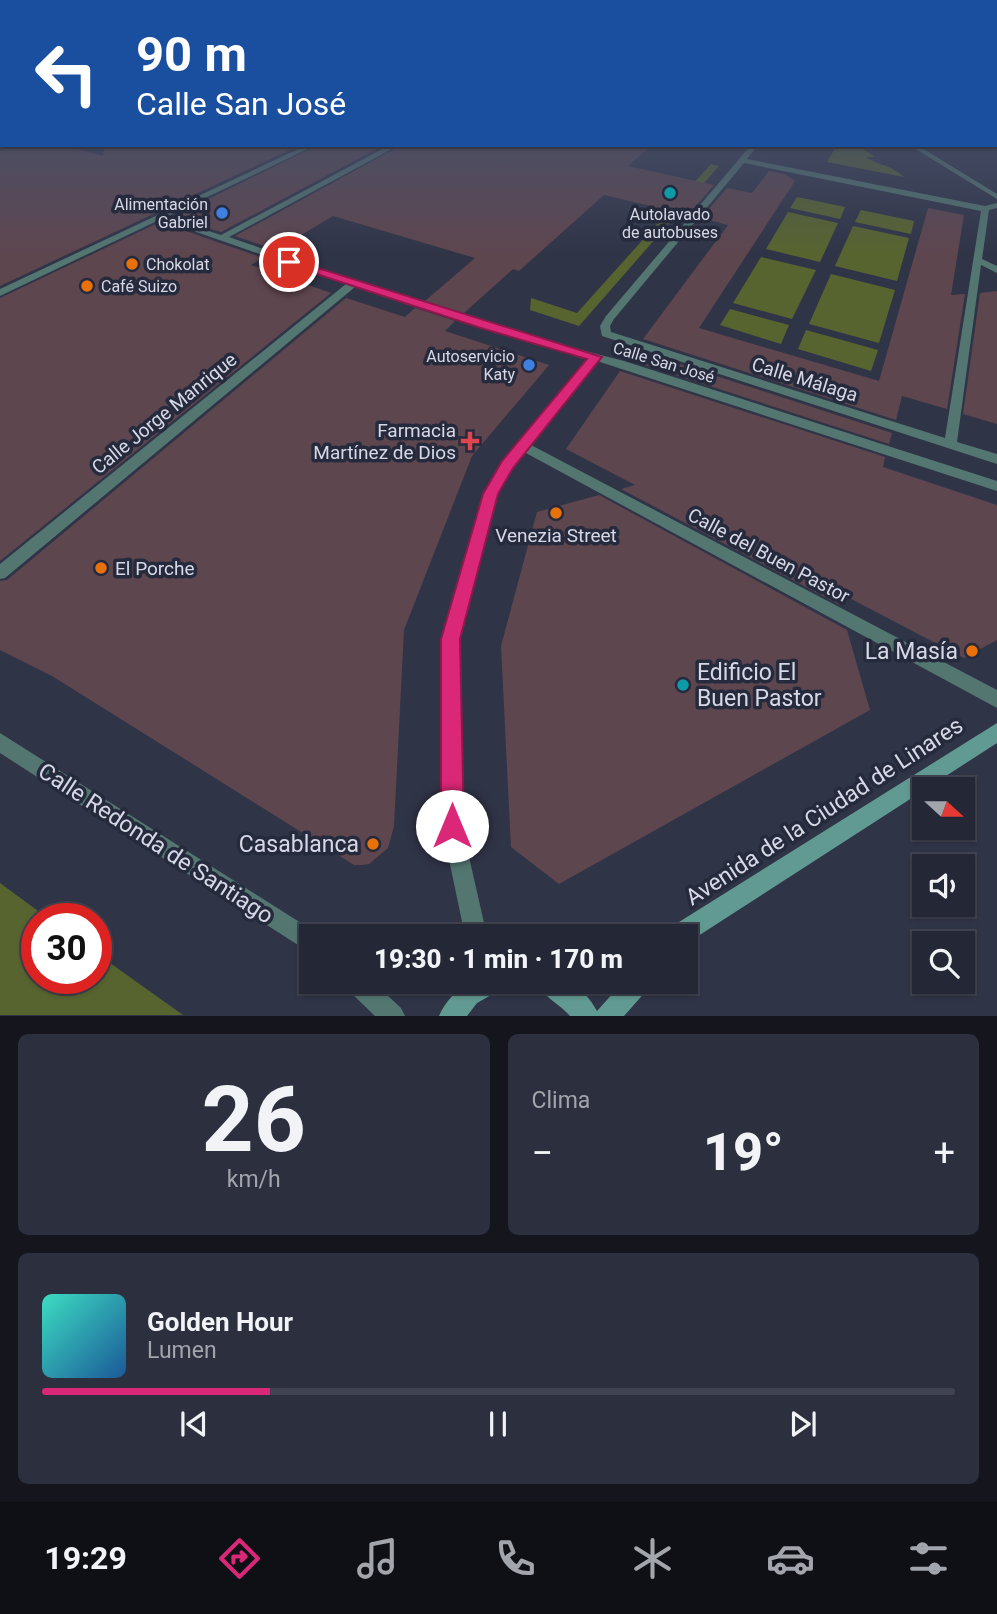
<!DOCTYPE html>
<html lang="es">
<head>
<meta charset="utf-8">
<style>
	:root { --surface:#242735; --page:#2c2f3d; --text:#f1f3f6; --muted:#a3a5ad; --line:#414450; --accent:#db2777 }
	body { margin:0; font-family:Roboto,sans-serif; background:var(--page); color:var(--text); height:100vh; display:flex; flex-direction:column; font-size:26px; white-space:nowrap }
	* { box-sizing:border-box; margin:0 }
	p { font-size:23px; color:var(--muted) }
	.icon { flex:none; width:38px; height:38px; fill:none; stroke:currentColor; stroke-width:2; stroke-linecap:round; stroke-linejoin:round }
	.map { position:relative; height:1016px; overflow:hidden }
	.side { display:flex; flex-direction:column; gap:18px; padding:18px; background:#14151d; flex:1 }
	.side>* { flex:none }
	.hud { position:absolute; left:0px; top:0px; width:998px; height:147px; box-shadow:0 2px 5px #0004,0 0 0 2px var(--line); background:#1a4fa0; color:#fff; overflow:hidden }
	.needle { width:46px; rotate:111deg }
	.fabs { position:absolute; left:912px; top:777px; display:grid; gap:14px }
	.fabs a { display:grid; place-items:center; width:63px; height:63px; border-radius:0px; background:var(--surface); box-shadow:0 2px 5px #0004,0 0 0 2px var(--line); font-size:35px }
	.speed { position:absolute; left:21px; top:903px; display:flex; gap:14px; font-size:35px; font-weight:700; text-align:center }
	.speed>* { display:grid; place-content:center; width:91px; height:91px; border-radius:50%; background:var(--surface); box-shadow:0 2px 5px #0004,0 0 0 2px var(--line); line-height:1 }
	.speed .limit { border:10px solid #d22; background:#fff; color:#111 }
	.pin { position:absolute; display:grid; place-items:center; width:60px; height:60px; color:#fff; margin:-30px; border:4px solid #fff; border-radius:50%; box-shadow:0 2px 7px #0007 }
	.me { position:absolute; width:77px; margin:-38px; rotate:0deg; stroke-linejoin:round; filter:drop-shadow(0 0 5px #0008) }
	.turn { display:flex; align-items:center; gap:24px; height:147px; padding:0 21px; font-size:32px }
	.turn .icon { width:91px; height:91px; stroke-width:2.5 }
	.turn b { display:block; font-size:49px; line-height:60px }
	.big { font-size:52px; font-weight:800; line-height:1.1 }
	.side .card { flex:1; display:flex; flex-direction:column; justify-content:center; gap:10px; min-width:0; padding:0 24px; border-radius:10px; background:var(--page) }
	.side .dial { align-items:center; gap:0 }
	.dial b { font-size:91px; line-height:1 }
	.song { display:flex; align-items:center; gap:21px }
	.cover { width:84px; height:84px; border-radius:10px; background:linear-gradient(135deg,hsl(170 70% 55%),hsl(210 70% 35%)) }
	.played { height:7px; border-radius:4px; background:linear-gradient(90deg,var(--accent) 25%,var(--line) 25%) }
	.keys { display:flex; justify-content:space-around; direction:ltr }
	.heat { display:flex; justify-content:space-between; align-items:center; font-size:38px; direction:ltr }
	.side .tiles { flex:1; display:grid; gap:18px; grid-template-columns:1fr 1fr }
	.card:last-child { grid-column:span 2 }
	.trip { position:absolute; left:299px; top:924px; width:399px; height:70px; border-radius:0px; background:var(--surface); box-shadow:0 2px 5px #0004,0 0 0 2px var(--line); font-weight:800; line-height:70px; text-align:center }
	.tab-bar { display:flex; height:112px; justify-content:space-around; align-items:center; background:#0e1015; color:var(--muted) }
	.tab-bar .icon { width:49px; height:49px }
	.tab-bar .selected { color:var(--accent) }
	.tab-bar b { font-size:32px; color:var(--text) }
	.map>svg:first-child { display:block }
</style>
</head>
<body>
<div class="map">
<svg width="997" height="1016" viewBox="0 0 997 1016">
	<rect width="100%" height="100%" fill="#303447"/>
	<g fill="#58642f">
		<path d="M837,145h21l17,12h-9c15,10 22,6 38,20l-77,-15z"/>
		<polygon points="711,164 719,166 579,326 530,310 531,298 577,313"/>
		<polygon points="797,197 845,207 840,219 790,208"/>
		<polygon points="861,210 914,221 911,234 855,222"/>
		<polygon points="788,212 838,223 820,262 766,249"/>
		<polygon points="853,226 909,238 897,281 835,266"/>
		<polygon points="761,257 816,270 792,319 733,303"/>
		<polygon points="831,274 895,290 879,343 809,324"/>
		<polygon points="730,309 789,325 781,344 720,325"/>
		<polygon points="806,330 878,350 871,371 798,349"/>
		<polygon points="0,883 49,919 37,919 37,978 96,978 96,953 183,1015 0,1015"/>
	</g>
	<g fill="#5e464f">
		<polygon points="16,145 63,145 103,156 105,145 300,145 0,286 0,151"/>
		<polygon points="318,145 384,145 221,232 172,217"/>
		<polygon points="402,145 652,145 628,166 714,185 688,215 604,195 519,271 513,269 464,313 425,301 475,258 333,216 276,250 235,236"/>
		<polygon points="769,171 785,174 795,181 699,328 879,381 928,208 964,215 951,295 965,294 947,409 902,396 896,420 643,339 728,225 701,218 727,188 752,193"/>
		<polygon points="160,222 263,258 251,265 331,293 0,561 0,298"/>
		<polygon points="997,291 997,424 963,414 980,293"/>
		<polygon points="346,298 405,317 415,308 455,321 445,331 549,365 472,456 404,630 394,826 388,848 369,864 362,865 354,865 52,676 0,650 0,581 7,580"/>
		<polygon points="636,350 892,433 889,444 629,360"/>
		<polygon points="620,371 885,457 883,467 997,505 997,640 964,658 836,591 840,605 621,489 635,485 566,449"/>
		<polygon points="599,495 847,630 870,710 559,884 511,847 501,646 537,512"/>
	</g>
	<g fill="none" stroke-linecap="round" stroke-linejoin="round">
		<g fill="#537671" fill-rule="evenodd">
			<path d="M390,145h9l-170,92c130,45 261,91 395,124l373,120v10l-400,-130 -66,84 466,245v18l-473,-256 -12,16 -14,26 -39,145 3,187 25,110h-22l-23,-110 1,-187 41,-145 18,-32 86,-103 -233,-72 -350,291 -5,1v-15l346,-280 -187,-65v-4l62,20z"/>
			<path d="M751,145h7l-11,14 238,47 12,-3v5l-8,2 -7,49 15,7v7l-16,-8 -24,177 40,12v10l-395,-128 -2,-10 6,-10zM744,163l237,48 -36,227 -334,-106 -1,-6 4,-7z"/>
			<polygon points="909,145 917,145 997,194 997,199"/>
		</g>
		<g fill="#537671" fill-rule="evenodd">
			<polygon points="307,145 316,145 0,296 0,289"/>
			<polygon points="0,733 320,935 312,936 312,954 0,753"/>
			<polygon points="344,982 373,982 401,1008 405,1016 375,1016 348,990"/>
		</g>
		<g fill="#619a92" fill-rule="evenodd">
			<polygon points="997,723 997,743 695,938 686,945 686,936 670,936 673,928 679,922"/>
			<path d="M469,982h35l-4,8 -23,13 -10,13h-28c6,-14 18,-27 30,-34z"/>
			<path d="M535,982c31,-1 46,0 62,29l26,-29h28l-4,8 -23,26h-54c-10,-12 -29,-21 -35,-34z"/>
		</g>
	</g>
	<linearGradient id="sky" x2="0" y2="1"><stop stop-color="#1a1d27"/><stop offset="0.44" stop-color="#485069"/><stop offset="1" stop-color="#485069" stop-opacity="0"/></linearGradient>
	<rect width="997" height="253" fill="url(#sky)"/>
	<polygon fill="#db2777" stroke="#8e194d" stroke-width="2" points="289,259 602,357 513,468 498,494 460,639 464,826 461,834 452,837 444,834 441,826 441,639 483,494 502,461 587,359 484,329 286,264 284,262"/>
	<g fill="#0f9aa8" stroke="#262a3d" stroke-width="2.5">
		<circle cx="670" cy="193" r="7"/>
		<circle cx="683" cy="685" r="7"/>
	</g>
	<g fill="#3f7fe0" stroke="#262a3d" stroke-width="2.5">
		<circle cx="222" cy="213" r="7"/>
		<circle cx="529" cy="365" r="7"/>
	</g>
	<g fill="#e8710a" stroke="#262a3d" stroke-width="2.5">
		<circle cx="132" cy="264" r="7"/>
		<circle cx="87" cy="286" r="7"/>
		<circle cx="556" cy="513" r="7"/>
		<circle cx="101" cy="568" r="7"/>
		<circle cx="972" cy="651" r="7"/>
		<circle cx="373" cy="844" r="7"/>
	</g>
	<path fill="#e0444e" stroke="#262a3d" stroke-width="2.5" d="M466.5 430.5h7v7h7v7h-7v7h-7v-7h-7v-7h7z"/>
	<g text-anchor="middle" stroke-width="7" stroke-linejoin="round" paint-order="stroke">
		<g font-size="16" fill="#d6d8e5" stroke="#262a3d" text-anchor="end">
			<text x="208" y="210">Alimentación<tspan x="208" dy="18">Gabriel</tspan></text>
			<text x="670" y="220" text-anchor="middle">Autolavado<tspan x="670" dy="18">de autobuses</tspan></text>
			<text x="146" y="270" text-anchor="start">Chokolat</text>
			<text x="101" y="292" text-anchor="start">Café Suizo</text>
			<text x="515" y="362">Autoservicio<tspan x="515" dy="18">Katy</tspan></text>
		</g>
		<g font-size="16" fill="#d6d8e5" stroke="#262a3d">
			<text transform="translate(664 362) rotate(17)" y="6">Calle San José</text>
		</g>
		<g font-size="19" fill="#d6d8e5" stroke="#262a3d">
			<text transform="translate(805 379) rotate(17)" y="7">Calle Málaga</text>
			<text transform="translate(164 413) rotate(-39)" y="7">Calle Jorge Manrique</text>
			<text transform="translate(769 555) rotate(28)" y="7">Calle del Buen Pastor</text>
		</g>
		<g font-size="19" fill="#d6d8e5" stroke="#262a3d" text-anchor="end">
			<text x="456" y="437">Farmacia<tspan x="456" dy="22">Martínez de Dios</tspan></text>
			<text x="556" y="542" text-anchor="middle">Venezia Street</text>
			<text x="115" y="575" text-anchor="start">El Porche</text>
		</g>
		<g font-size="23" fill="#d6d8e5" stroke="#262a3d" text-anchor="end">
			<text x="958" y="659">La Masía</text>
			<text x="697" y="680" text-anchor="start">Edificio El<tspan x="697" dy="26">Buen Pastor</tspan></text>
			<text x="359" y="852">Casablanca</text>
		</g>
		<g font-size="23" fill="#d6d8e5" stroke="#262a3d">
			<text transform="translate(824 811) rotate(-33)" y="8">Avenida de la Ciudad de Linares</text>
			<text transform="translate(156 843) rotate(33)" y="8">Calle Redonda de Santiago</text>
		</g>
	</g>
</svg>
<div class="fabs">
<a><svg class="needle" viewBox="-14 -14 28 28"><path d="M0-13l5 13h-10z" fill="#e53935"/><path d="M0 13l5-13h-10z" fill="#a3a5ad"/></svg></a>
<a><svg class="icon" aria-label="sound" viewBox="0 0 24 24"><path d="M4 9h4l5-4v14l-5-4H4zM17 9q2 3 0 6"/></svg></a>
<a><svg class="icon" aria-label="search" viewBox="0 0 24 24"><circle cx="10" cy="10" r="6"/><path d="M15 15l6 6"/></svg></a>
</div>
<div class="speed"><div class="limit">30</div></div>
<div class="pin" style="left:289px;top:262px;background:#d93025"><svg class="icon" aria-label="arrive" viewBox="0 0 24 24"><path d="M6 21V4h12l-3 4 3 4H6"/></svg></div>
<svg class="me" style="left:452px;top:826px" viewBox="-20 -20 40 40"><circle r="19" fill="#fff"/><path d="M0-13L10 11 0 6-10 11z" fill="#db2777"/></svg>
<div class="trip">19:30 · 1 min · 170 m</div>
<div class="hud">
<div class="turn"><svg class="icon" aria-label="left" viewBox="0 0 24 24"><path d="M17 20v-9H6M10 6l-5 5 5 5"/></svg><div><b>90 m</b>Calle San José</div></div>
</div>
</div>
<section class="side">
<div class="tiles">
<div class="card dial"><b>26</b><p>km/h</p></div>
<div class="card"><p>Clima</p>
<div class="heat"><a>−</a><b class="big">19°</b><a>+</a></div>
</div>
<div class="card">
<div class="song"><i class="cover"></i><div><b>Golden Hour</b><p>Lumen</p></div></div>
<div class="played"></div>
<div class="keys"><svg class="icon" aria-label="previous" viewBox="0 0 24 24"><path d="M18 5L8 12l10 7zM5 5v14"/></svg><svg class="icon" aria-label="pause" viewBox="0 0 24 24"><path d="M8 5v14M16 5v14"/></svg><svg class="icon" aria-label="next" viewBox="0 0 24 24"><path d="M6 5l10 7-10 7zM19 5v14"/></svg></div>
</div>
</div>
</section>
<nav class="tab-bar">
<b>19:29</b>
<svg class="icon selected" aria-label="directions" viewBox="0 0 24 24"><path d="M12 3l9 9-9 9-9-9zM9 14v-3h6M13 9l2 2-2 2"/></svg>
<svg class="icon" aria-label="music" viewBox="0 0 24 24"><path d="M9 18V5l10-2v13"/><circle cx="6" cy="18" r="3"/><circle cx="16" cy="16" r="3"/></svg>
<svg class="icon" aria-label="phone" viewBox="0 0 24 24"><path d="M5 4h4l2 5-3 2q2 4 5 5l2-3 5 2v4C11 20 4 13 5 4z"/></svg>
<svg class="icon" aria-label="climate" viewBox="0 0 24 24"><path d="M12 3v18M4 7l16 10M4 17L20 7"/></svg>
<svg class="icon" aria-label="car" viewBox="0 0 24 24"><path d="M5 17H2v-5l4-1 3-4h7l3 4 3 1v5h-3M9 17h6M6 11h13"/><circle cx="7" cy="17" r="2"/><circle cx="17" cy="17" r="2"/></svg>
<svg class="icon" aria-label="filters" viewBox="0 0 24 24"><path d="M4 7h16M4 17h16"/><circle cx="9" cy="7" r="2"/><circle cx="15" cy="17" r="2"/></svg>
</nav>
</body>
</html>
